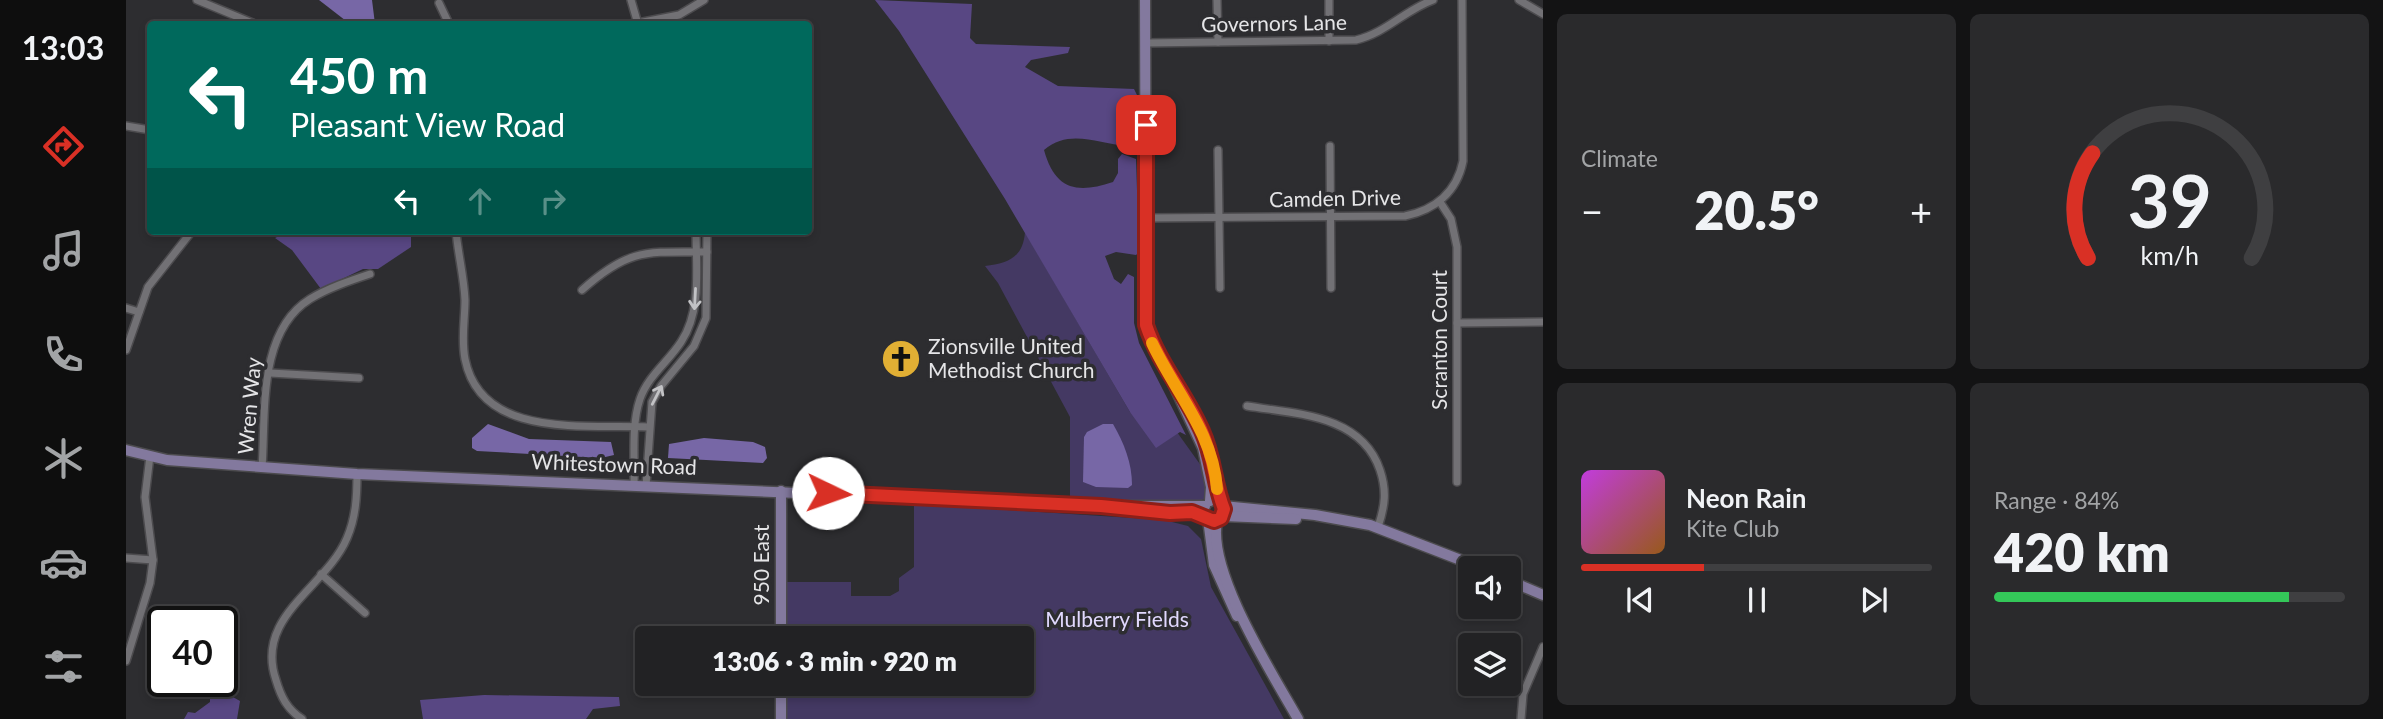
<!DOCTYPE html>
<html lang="en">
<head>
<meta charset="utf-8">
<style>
	:root { --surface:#222224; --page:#2a2a2c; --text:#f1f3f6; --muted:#a2a4a6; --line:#3f3f41; --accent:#d93025 }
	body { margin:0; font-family:Lato,sans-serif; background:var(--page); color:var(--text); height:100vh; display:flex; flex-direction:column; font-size:26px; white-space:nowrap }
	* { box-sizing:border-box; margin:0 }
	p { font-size:23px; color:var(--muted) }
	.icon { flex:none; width:38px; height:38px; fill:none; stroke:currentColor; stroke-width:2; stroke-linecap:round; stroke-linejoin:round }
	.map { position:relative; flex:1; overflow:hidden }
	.details { display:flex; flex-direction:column; gap:14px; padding:14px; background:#131314; width:840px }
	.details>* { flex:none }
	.hud { position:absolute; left:21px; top:21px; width:665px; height:214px; border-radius:7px; box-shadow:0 4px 10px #0003,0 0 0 2px var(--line); background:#00695c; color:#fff; overflow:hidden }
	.tools { position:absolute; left:1332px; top:556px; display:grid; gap:14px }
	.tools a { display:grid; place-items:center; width:63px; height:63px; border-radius:7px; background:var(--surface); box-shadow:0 4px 10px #0003,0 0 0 2px var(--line); font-size:35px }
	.speed { position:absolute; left:21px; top:606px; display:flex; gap:14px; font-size:35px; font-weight:700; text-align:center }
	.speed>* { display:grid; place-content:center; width:91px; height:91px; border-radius:50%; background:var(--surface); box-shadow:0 4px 10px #0003,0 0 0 2px var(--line); line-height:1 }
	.speed .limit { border:4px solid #111; border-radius:10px; background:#fff; color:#111 }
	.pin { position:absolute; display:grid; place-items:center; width:60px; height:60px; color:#fff; margin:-30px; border-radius:14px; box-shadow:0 4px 10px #0006 }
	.me { position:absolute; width:77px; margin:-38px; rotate:93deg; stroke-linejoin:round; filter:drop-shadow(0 0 5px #0008) }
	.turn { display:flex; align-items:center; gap:24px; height:147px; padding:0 28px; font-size:32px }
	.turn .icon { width:91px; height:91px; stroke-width:2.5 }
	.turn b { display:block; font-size:49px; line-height:60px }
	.lanes { display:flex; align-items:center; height:66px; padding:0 28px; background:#0003; justify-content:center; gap:35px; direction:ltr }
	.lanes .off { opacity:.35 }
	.big { font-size:52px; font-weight:800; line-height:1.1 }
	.details .card { flex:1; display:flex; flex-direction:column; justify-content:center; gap:10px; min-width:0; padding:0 24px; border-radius:10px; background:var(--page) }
	.details .dial { align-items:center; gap:0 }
	.dial svg { height:182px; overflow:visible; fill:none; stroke:var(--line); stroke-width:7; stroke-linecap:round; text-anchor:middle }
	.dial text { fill:var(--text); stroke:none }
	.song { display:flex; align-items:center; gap:21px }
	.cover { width:84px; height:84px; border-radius:10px; background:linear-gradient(135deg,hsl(290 70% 55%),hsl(30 70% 35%)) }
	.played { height:7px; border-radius:4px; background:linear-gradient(90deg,var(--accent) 35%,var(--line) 35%) }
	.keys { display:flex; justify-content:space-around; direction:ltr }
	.heat { display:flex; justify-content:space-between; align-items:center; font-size:38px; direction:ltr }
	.charge { height:10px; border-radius:5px; background:linear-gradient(90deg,#34c759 84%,var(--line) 0) }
	.details .tiles { flex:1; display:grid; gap:14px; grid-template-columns:repeat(2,1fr) }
	.trip { position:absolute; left:509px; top:626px; width:399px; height:70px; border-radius:7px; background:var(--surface); box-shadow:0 4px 10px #0003,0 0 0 2px var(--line); font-weight:800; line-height:70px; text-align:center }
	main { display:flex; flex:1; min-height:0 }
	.tab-bar { display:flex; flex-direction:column; width:126px; justify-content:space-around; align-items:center; background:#0e0e0e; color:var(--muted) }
	.tab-bar .icon { width:49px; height:49px }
	.tab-bar .on { color:var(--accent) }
	.tab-bar b { font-size:32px; color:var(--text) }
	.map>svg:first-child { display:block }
</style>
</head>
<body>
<main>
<nav class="tab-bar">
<b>13:03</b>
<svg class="icon on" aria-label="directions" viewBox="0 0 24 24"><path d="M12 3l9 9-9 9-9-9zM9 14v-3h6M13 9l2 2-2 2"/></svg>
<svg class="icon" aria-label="music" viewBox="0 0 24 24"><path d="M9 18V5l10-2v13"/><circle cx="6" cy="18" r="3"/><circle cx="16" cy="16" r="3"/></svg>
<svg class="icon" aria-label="phone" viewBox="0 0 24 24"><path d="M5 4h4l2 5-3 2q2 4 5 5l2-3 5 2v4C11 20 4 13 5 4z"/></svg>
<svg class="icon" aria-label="climate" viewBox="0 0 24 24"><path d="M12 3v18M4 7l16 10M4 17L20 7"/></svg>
<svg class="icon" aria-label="car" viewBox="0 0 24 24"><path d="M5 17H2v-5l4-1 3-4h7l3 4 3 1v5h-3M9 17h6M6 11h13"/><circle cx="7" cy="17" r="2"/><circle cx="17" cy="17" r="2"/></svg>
<svg class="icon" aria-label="filters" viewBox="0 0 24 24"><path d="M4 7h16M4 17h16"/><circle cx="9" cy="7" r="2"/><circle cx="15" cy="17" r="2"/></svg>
</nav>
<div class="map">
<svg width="1417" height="719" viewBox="0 0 1417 719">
	<rect width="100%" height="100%" fill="#2d2d30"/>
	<g fill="#443963">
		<path d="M899,232l105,180 39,9 38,53v24l-15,6 -122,-7v-80l-72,-134 -13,-17c23,-3 38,-8 40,-34z"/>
		<polygon points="788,504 1038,520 1062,526 1075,539 1085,587 1158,719 659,719 659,684 896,684 896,639 658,639 658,582 725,582 725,596 764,596 773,591 773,578 788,567"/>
	</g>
	<g fill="#584783">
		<path d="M749,0l97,4 -2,34 6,6 94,3 -2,6 -37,7 -6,7 33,19 76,3 3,6 -1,46 -9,5c-29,-2 -57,-18 -83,4 11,40 33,44 69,32l5,-9v-14l4,-5 14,5 3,93 -3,3 -20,-3 -11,4 9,23 7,5 7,-10 6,3v46l5,20 47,92 -6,-3 -24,16 -26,-36 -125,-213 -106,-168z"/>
		<polygon points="163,231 285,231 285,247 252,269 237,269 195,289 166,250 149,238"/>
		<polygon points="84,681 89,681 89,687 114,701 111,719 58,719 62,712 69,713 84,702"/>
		<polygon points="358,695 493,697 494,706 467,709 460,719 297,719 294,700"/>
	</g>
	<g fill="#7767a6">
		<polygon points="193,0 246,0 249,24 224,24"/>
		<polygon points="362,424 403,439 485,442 488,455 475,458 351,451 346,448 346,438"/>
		<path d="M977,424h10c11,19 19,39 19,61l-4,3 -32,-1 -13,-5 1,-45 3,-5z"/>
		<polygon points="578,438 627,442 639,447 641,458 637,463 542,458 543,444"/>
	</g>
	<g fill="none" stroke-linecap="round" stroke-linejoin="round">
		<g stroke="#4c4b4e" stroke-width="10">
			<g id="street">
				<polyline points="71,0 129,24"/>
				<polyline points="505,0 512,24"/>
				<polyline points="1091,0 1092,42"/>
				<polyline points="1203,0 1203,41"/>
				<polyline points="1393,0 1417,14"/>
				<polyline points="313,3 323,24"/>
				<polyline points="512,23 553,15 578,0"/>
				<path d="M1019,43l211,-3c30,-7 49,-30 77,-40"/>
				<polyline points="0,126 24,130"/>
				<polyline points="1204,146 1205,288"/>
				<polyline points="1092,150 1094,288"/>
				<polyline points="1314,202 1325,219 1331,247 1331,482"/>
				<path d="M1019,218l260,-2c30,-6 52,-24 58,-55l-1,-161"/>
				<path d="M330,231c2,23 8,46 9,69 0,19 -4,39 0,59 16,81 122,65 183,68"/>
				<path d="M456,290c47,-42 64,-38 125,-38"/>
				<polyline points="0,308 13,312"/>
				<polyline points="1331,323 1417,322"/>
				<polyline points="0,350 22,287 66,231"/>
				<polyline points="144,373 233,378"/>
				<path d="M1121,406c48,8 114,8 133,64 7,21 5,36 -2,57"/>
				<path d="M136,468c4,-54 -5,-136 48,-169 18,-11 39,-18 60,-25"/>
				<path d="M508,485c1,-27 -3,-59 6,-86 8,-23 28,-37 41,-57 21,-31 15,-75 15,-111"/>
				<polyline points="520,486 526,402 535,386 568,346 580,318 581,231"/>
				<polyline points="0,558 27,560"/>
				<polyline points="195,574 239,613"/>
				<polyline points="0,661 24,583 27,560 19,497 24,456"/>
				<path d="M176,719c-15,-10 -21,-22 -26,-39 -22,-64 50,-92 71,-142 9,-21 10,-42 10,-64"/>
				<polyline points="1395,719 1397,694 1417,647"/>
			</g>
		</g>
		<g stroke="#4c4b4e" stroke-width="13">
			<g id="secondary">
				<polyline points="1019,0 1020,325 1077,448 1085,487 1084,501"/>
				<polyline points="0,450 41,460 231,474 975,506 1079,506"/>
				<polyline points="1097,506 1189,515 1244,525 1358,569"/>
				<polyline points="1014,510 1078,515"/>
				<polyline points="1097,516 1170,519"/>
				<polyline points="1082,519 1088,565 1111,616"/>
				<path d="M1091,521c-10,51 55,152 81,198"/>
				<polyline points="1382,580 1417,595"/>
				<polyline points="655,639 655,491"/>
				<polyline points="655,719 655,684"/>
			</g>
		</g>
		<use href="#street" stroke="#727175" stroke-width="7"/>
		<use href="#secondary" stroke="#83799e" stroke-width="10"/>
	</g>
	<defs><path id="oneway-shaft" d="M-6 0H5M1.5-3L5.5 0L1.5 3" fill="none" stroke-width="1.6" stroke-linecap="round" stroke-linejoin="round" transform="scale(1.75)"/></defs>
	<g stroke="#c2c2c5">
		<use href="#oneway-shaft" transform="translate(569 299) rotate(93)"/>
		<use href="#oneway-shaft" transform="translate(531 395) rotate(-63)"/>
	</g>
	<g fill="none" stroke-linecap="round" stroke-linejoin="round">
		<g stroke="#8d1f18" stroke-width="18">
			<path id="route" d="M702,493l273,13 69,7 22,-1 22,9 7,-3 3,-9c-10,-24 -10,-52 -22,-78 -16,-37 -43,-67 -56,-106v-200"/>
		</g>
		<use href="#route" stroke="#d93025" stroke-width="12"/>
		<path stroke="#f59e0b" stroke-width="12" d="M1026,343c23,49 61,89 65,146"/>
	</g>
	<defs>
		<g id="church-disc" transform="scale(2.0125)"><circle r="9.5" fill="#e1af34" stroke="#2d2d30"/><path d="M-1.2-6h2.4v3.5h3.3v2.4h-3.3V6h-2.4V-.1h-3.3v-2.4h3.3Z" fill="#111"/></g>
	</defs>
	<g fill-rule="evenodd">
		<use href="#church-disc" x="775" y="359"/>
	</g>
	<g text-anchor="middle" stroke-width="7" stroke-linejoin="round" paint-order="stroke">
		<g font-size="21" fill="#e5e5e7" stroke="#2d2d30">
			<text transform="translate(1148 24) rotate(-1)" y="7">Governors Lane</text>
			<text transform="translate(1209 199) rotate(-1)" y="7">Camden Drive</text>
			<text transform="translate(1314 340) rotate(-90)" y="7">Scranton Court</text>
			<text transform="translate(124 406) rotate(-85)" y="7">Wren Way</text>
			<text transform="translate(488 465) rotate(2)" y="7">Whitestown Road</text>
			<text transform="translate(636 565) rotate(-90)" y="7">950 East</text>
		</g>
		<g font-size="21" fill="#e5e5e7" stroke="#2d2d30" text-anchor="start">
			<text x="802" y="354">Zionsville United<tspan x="802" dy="24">Methodist Church</tspan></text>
		</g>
		<g font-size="21" fill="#e1d9fe" stroke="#2d2d30">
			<text x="991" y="627">Mulberry Fields</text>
		</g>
	</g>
</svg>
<div class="tools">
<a><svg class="icon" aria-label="sound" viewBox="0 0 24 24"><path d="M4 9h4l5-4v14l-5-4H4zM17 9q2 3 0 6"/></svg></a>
<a><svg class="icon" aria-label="layers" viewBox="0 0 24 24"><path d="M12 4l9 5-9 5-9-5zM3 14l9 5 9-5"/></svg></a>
</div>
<div class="speed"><div class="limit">40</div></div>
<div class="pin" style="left:1020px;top:125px;background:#d93025"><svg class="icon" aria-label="arrive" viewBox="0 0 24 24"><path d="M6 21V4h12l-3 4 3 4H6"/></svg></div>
<svg class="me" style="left:702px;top:493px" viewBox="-20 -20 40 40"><circle r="19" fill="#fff"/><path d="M0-13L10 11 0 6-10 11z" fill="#d93025"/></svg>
<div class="trip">13:06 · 3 min · 920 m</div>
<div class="hud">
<div class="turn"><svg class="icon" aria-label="left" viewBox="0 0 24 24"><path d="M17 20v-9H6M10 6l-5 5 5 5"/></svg><div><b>450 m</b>Pleasant View Road</div></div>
<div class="lanes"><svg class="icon" aria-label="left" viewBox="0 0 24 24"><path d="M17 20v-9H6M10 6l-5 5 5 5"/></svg><svg class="icon off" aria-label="ahead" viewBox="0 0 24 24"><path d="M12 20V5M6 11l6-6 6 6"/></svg><svg class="icon off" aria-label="right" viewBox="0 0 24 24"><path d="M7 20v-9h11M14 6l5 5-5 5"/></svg></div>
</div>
</div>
<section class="details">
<div class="tiles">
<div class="card"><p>Climate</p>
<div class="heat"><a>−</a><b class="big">20.5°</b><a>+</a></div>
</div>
<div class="card dial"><svg viewBox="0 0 100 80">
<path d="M14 69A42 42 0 1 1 86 69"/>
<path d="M14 69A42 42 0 0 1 16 23" stroke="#d93025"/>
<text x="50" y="56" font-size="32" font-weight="700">39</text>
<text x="50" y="72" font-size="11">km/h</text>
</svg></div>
<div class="card">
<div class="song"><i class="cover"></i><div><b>Neon Rain</b><p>Kite Club</p></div></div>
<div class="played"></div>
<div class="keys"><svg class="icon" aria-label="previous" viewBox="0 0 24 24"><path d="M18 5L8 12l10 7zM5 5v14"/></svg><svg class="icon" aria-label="pause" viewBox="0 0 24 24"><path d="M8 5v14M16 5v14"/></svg><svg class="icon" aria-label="next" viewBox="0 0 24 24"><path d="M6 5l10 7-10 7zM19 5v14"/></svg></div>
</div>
<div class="card"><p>Range · 84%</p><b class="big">420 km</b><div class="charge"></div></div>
</div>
</section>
</main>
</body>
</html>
